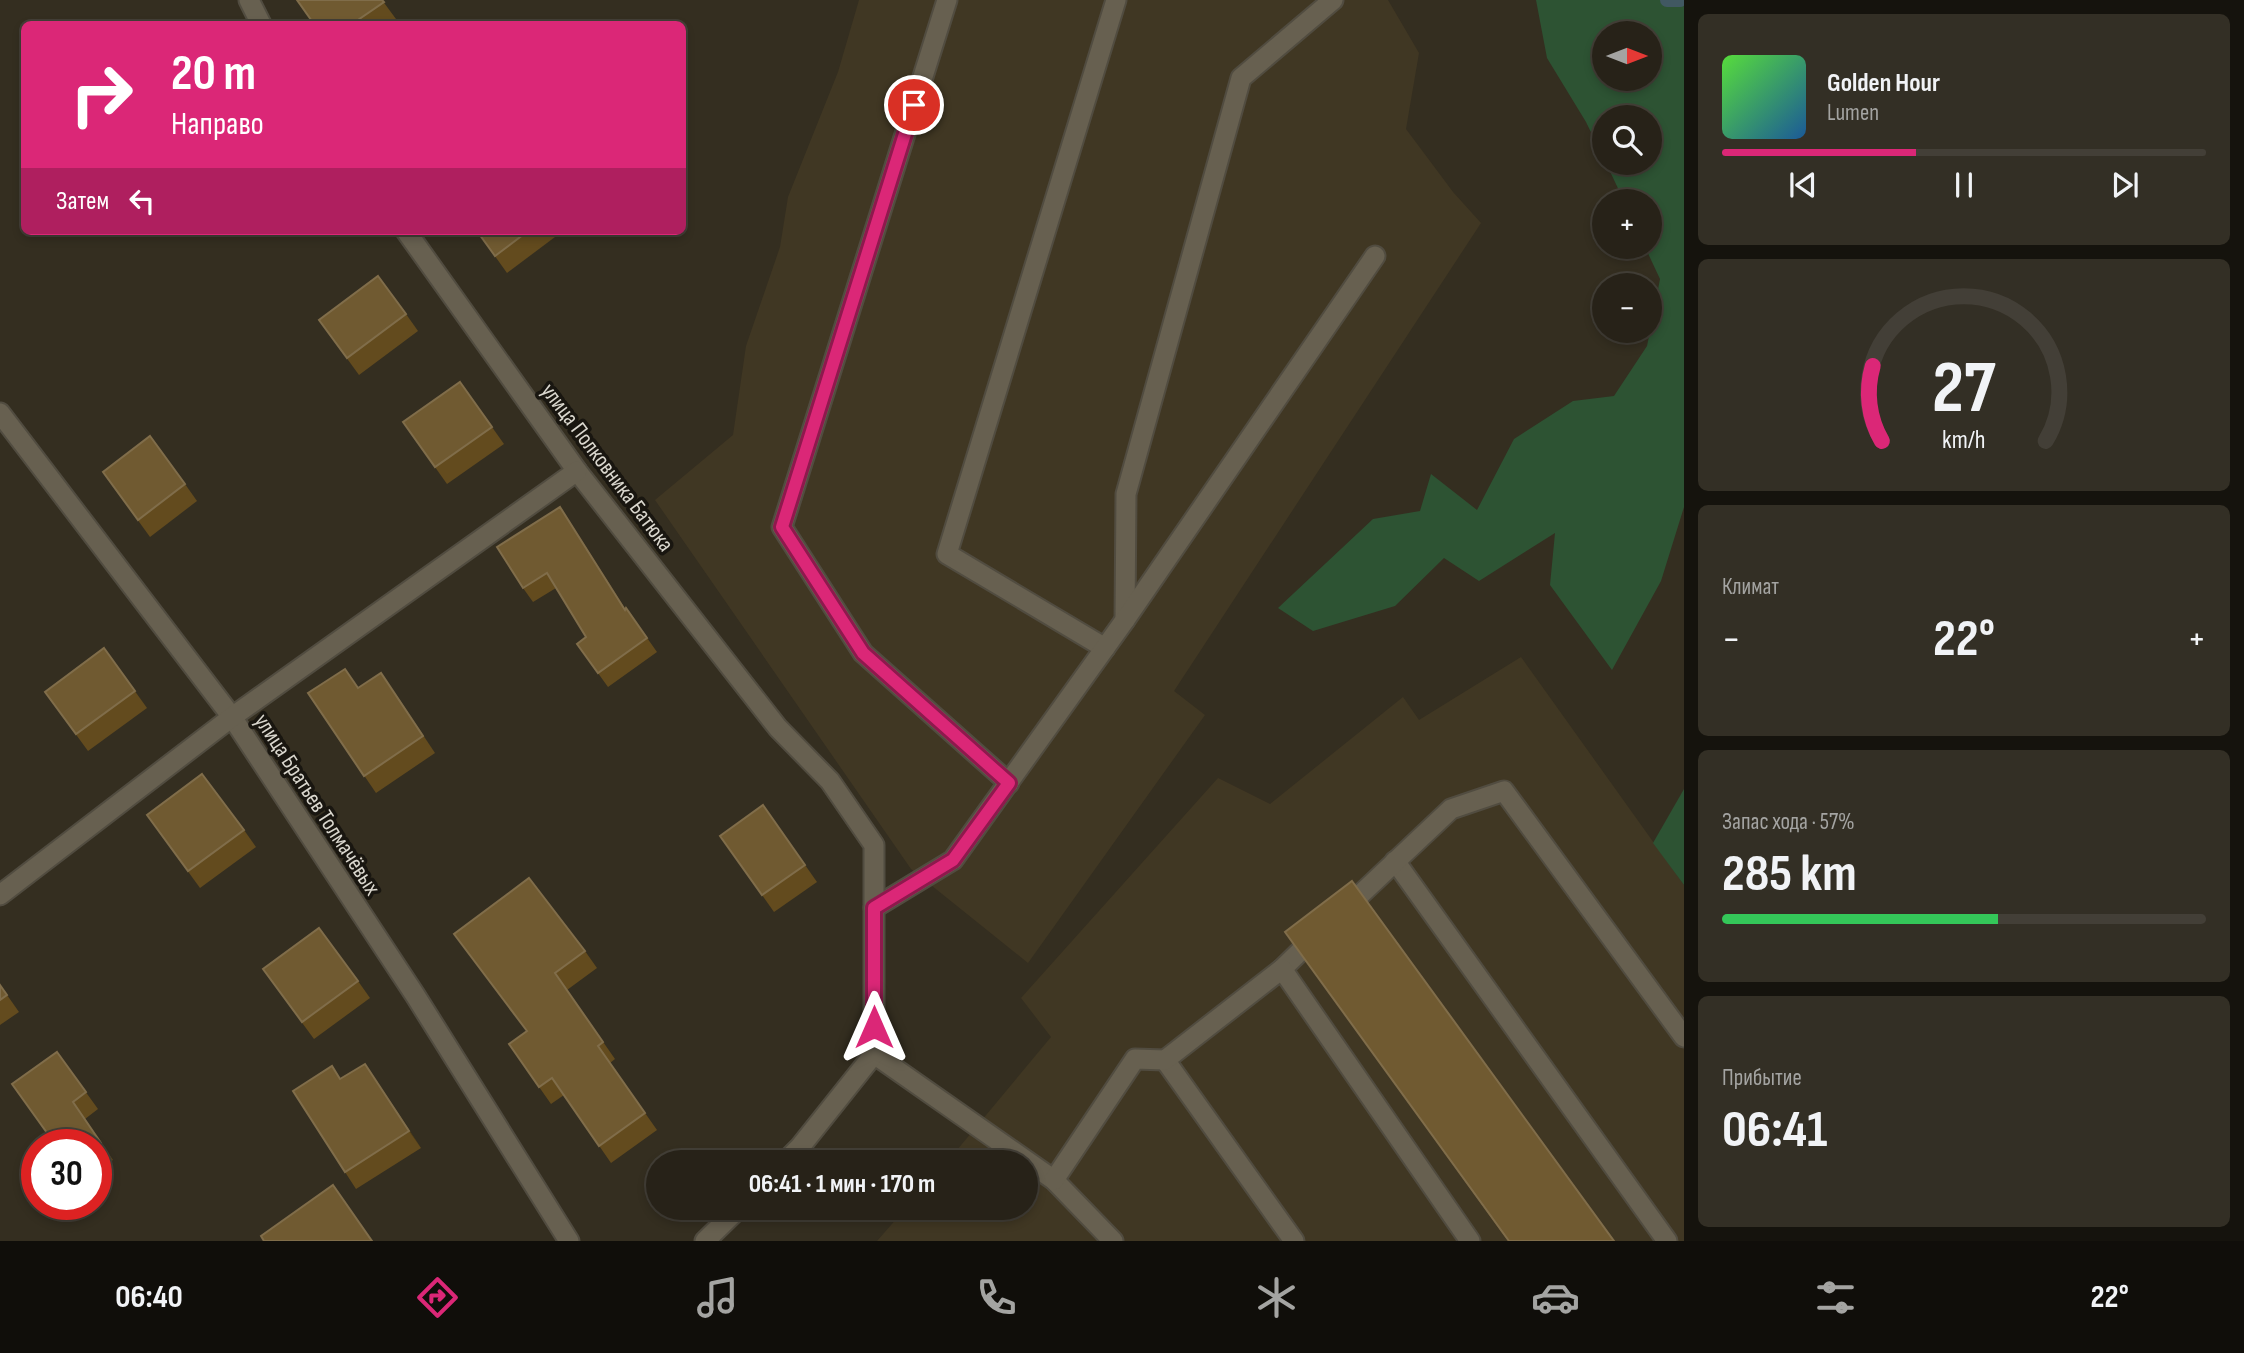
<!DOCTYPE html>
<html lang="ru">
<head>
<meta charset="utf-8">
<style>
	:root { --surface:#272218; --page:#332f25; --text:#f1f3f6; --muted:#a4a4a2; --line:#433f37; --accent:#db2777 }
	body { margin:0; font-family:"Sofia Sans Condensed",sans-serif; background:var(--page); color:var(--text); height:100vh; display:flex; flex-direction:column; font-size:26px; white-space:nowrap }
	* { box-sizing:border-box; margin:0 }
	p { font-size:23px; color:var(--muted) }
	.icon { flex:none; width:38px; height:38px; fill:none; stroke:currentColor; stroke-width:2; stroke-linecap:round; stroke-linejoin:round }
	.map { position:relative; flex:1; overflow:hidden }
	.details { display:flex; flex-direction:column; gap:14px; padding:14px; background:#15130d; width:560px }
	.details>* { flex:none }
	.banner { position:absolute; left:21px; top:21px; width:665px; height:214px; border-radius:10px; box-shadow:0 4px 10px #0003,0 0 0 2px var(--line); background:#db2777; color:#fff; overflow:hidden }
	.needle { width:46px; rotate:90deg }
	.tools { position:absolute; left:1592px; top:21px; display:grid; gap:14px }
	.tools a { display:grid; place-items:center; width:70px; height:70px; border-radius:50%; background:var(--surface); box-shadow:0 4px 10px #0003,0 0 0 2px var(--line); font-size:35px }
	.speed { position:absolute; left:21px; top:1129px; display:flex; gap:14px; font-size:35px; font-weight:700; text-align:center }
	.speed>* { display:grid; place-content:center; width:91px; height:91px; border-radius:50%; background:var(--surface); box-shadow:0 4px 10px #0003,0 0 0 2px var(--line); line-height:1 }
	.speed .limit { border:10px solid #d22; background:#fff; color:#111 }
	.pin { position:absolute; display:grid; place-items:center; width:60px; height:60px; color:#fff; margin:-30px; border:4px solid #fff; border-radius:50%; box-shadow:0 2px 7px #0007 }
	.me { position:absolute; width:77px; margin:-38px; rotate:0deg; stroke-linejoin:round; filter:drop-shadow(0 0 5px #0008) }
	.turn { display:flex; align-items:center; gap:24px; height:147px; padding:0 35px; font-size:32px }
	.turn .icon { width:91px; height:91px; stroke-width:2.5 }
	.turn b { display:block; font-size:49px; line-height:60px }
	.then { display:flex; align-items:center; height:66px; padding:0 35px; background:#0003; gap:14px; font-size:26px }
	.big { font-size:52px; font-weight:700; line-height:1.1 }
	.details .card { flex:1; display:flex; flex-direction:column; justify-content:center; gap:10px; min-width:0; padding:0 24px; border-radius:10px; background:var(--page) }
	.details .dial { align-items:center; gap:0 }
	.dial svg { height:182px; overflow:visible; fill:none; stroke:var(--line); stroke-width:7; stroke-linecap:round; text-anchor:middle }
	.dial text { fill:var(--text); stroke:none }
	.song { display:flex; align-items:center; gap:21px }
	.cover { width:84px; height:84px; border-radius:10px; background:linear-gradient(135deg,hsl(110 70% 55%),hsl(210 70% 35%)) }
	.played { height:7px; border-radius:4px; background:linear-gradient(90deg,var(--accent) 40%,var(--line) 40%) }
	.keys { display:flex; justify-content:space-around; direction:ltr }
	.heat { display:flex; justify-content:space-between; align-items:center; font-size:38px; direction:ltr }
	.charge { height:10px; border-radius:5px; background:linear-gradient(90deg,#34c759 57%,var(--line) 0) }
	.trip { position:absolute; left:646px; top:1150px; width:392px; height:70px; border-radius:35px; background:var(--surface); box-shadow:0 4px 10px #0003,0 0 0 2px var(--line); font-weight:700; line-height:70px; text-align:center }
	.tab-bar { display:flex; height:112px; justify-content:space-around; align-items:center; background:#100e0a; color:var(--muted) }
	.tab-bar .icon { width:49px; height:49px }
	.tab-bar .active { color:var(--accent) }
	.tab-bar b { font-size:32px; color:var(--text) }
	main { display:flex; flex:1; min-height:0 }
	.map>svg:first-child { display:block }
</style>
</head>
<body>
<main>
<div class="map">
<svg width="1684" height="1241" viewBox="0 0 1684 1241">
	<rect width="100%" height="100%" fill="#342e20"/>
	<g fill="#403723">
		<polygon points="859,0 1388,0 1419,53 1406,129 1453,192 1481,223 1174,691 1205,715 1028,963 911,869 655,500 733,435 746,346 780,247 788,197 838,72"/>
		<polygon points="1521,657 1684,885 1684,1241 877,1241 906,1208 1026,1208 1026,1162 947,1162 1051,1037 1021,998 1218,778 1270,804 1403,697 1419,720"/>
	</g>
	<g fill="#2d5333" fill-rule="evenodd">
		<path d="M1536,0h148v507l-23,74 -49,89 -62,-85 5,-52 -76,48 -35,-23 -49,48 -82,25 -35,-23 95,-89 47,-8 11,-37 46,36 37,-71 59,-38 41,-5 33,-50 3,-15 10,-52 -15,-32h5v-46h-26l-18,-38h44v-46h-45v44l-19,-39 -39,-64zM1605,33h45v46h-45z"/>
		<polygon points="1684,789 1684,885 1653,843"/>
	</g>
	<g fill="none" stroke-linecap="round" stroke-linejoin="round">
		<polyline stroke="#415862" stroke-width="14" points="1667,0 1680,0"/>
		<g stroke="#514c40" stroke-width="23">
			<g id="service">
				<polyline points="947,0 782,527 863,653 1009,783"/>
				<polyline points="1125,620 1126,494 1241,78 1333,0"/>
				<polyline points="1105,648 947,554 1116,0"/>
				<polyline points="1395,861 1667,1241"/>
				<polyline points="874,908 953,860 1125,620 1375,256"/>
				<polyline points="1343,911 1451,809 1504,791 1684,1037"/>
				<polyline points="1282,969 1318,934"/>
				<polyline points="874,1054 1054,1180 1113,1241"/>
				<polyline points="1165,1060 1294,1241"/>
				<polyline points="1054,1180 1135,1059 1165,1060 1282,969 1470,1241"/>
			</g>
		</g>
		<g stroke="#514c40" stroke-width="23">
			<g id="minor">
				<polyline points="249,0 261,24"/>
				<polyline points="406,231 577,471 778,728 830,781 874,845 874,1054 800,1147 785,1162"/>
				<polyline points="0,413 232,717 415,995 569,1241"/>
				<polyline points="0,895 232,717 577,471"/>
				<polyline points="705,1241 739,1208"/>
			</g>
		</g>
		<use href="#service" stroke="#676050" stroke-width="19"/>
		<use href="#minor" stroke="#676050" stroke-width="19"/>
	</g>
	<g fill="#634b1e">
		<polygon points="382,0 396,19 388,24 314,24"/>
		<polygon points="477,231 551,231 555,237 507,273"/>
		<polygon points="406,314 418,331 359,375 319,320"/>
		<polygon points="460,382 504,444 447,484 403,422"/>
		<polygon points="103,472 185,484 197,501 150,537"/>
		<polygon points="570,522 625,609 626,608 657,652 608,687 577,644 586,637 556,588 533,602 523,588"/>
		<polygon points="104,648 147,708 88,751 45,692"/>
		<polygon points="358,688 393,690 435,753 376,793 308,693"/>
		<polygon points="763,805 817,882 774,912 720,836"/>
		<polygon points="147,815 244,830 256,847 200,888"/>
		<polygon points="1285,932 1614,1241 1508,1241"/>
		<polygon points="454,934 585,951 597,968 567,990 615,1059 610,1063 657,1130 611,1163 564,1095 551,1104 509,1044 527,1031"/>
		<polygon points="358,981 370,998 314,1039 275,986"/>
		<polygon points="0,985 19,1012 0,1025"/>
		<polygon points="57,1052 98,1109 85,1119 113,1160 96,1172 96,1144 55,1144"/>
		<polygon points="365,1064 421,1148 356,1189 345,1172 332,1066 341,1079"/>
	</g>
	<g fill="#4b3917">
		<polygon points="560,507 570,522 635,624 625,610"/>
		<polygon points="365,1064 377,1081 421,1148 409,1131"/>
	</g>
	<g fill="#705a31" stroke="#806d4a" stroke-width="2">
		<polygon points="297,0 382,0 384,2 352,24 314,24"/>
		<polygon points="477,231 528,231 495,256"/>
		<polygon points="378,276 406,314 347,358 319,320"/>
		<polygon points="460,382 492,427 435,467 403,422"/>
		<polygon points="150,436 185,484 138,520 103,472"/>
		<polygon points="560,507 625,610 626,608 647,638 598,673 577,644 586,637 547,573 523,588 497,547"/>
		<polygon points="104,648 135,691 76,734 45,692"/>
		<polygon points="345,669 358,688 381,673 423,736 364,776 308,693"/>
		<polygon points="202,774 244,830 188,871 147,815"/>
		<polygon points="763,805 805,865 762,895 720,836"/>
		<polygon points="529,878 585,951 555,973 603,1042 598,1046 645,1113 599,1146 552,1078 539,1087 509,1044 527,1031 454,934"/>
		<polygon points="1352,881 1614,1241 1509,1241 1285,932"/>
		<polygon points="319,928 358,981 302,1022 263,969"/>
		<polygon points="0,985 7,995 0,1000"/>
		<polygon points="57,1052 86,1092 73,1102 101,1143 96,1147 96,1144 55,1144 12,1084"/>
		<polygon points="365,1064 409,1131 345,1172 293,1091 332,1066 340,1079"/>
		<polygon points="333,1185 372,1241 264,1241 261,1236"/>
	</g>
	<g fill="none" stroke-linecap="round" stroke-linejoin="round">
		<g stroke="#8e194d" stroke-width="18">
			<polyline id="route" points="874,1027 874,908 953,860 1009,783 863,653 782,527 914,105"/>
		</g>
		<use href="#route" stroke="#db2777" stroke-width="12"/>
	</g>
	<g text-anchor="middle" stroke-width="7" stroke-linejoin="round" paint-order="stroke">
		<g font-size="23" fill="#dad7ce" stroke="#191610">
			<text transform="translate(608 467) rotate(53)" y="8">улица Полковника Батюка</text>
			<text transform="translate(318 804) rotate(57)" y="8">улица Братьев Толмачёвых</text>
		</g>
	</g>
</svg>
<div class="tools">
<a><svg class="needle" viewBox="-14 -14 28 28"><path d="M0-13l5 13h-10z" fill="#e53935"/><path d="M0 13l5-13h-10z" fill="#a4a4a2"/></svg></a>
<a><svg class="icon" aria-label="search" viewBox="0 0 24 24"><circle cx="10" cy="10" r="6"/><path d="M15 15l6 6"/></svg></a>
<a>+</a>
<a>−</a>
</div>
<div class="speed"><div class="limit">30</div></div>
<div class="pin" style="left:914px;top:105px;background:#d93025"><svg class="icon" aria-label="arrive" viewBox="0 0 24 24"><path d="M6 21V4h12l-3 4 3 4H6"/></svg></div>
<svg class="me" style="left:874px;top:1027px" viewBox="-20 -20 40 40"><path d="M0-17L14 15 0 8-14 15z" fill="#db2777" stroke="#fff" stroke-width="4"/></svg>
<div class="trip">06:41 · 1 мин · 170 m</div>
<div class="banner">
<div class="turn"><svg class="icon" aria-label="right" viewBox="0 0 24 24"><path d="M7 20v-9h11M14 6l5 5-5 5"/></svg><div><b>20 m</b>Направо</div></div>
<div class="then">Затем<svg class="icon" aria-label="left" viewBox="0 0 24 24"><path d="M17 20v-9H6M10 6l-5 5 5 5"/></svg></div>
</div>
</div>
<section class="details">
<div class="card">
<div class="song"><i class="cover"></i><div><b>Golden Hour</b><p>Lumen</p></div></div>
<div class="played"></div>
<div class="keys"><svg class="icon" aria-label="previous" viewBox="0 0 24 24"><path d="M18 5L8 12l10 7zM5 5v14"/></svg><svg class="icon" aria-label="pause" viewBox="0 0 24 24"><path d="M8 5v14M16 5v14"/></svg><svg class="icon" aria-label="next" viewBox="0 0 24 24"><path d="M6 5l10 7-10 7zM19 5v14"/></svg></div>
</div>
<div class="card dial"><svg viewBox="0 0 100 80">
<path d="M14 69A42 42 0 1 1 86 69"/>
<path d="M14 69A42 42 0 0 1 10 36" stroke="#db2777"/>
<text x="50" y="56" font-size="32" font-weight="700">27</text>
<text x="50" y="72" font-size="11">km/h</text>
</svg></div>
<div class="card"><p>Климат</p>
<div class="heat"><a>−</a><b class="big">22°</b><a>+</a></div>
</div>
<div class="card"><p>Запас хода · 57%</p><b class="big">285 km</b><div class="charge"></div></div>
<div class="card"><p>Прибытие</p><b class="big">06:41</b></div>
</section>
</main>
<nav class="tab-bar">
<b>06:40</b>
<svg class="icon active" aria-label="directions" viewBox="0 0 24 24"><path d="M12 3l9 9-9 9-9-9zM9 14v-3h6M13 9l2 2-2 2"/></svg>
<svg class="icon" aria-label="music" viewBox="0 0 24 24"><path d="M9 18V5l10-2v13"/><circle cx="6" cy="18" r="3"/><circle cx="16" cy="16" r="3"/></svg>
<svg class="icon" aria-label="phone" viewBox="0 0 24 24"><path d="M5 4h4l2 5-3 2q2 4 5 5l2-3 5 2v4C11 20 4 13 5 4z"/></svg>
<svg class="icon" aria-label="climate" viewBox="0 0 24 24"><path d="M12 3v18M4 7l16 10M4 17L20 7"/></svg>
<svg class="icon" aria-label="car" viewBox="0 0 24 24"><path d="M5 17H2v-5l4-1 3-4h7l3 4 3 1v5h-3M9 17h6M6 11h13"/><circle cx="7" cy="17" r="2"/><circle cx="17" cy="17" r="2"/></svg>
<svg class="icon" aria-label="filters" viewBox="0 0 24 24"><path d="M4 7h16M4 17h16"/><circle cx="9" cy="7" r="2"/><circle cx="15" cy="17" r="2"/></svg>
<b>22°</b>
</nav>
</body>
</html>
